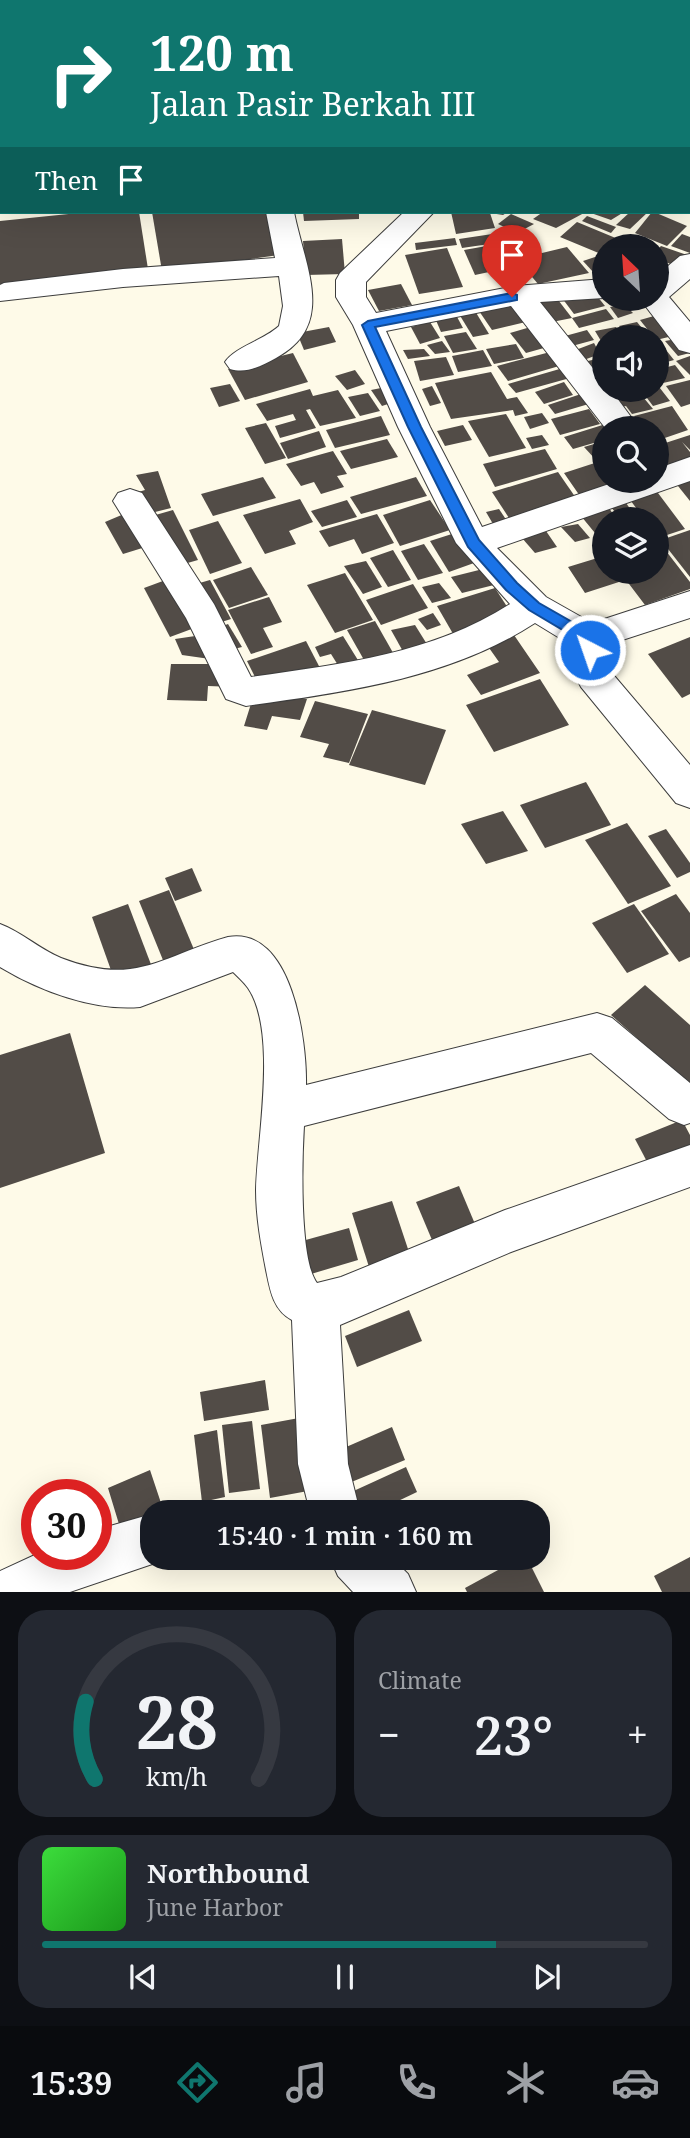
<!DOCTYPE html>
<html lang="en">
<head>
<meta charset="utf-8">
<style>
	:root { --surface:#171b24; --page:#242831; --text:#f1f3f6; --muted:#9ea1a6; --line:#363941; --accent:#0f766e }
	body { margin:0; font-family:"Noto Serif",serif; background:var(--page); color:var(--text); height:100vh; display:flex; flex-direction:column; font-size:26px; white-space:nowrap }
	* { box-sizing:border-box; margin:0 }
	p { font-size:23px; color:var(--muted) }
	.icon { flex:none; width:38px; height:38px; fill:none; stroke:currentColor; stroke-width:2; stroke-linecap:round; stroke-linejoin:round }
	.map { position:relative; height:1592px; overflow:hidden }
	.side { display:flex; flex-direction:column; gap:18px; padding:18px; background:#0d0f14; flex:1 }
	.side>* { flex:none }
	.top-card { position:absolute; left:0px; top:0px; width:691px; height:214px; box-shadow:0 7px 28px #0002; background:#0f766e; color:#fff; overflow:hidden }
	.needle { width:46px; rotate:335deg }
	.buttons { position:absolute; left:592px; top:234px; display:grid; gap:14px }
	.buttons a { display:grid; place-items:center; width:77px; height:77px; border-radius:50%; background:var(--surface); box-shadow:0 7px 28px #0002; font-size:35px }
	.speed { position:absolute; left:21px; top:1479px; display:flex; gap:14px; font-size:35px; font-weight:700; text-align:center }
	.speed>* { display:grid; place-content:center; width:91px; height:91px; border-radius:50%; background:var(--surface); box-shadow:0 7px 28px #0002; line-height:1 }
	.speed .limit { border:10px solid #d22; background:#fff; color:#111 }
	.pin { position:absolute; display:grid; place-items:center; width:60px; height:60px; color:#fff; margin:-72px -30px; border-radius:50% 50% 50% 0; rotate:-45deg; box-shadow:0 0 7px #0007 }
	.pin .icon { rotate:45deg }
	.me { position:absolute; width:77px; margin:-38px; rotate:319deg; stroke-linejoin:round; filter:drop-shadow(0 0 5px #0008) }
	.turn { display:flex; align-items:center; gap:24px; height:147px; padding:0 35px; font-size:32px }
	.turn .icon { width:91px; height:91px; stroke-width:2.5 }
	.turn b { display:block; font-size:49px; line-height:60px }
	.then { display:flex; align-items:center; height:66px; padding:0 35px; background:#0003; gap:14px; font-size:26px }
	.big { font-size:52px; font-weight:600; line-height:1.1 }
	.side .card { flex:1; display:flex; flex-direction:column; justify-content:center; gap:10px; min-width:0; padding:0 24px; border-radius:28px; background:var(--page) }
	.side .dial { align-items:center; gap:0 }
	.dial svg { height:182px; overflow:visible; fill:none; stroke:var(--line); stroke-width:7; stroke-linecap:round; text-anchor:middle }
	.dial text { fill:var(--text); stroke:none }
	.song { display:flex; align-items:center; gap:21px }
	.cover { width:84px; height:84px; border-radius:10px; background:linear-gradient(135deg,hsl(120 70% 55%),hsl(120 70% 35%)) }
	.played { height:7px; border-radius:4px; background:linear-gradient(90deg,var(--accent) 75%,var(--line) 75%) }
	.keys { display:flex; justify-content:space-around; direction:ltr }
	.heat { display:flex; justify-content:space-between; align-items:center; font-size:38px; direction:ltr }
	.side .tiles { flex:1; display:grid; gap:18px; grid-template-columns:1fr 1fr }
	.card:last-child { grid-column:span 2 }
	.trip { position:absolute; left:140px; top:1500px; width:410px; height:70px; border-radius:28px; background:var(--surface); box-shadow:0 7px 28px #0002; font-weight:600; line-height:70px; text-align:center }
	.menu { display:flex; height:112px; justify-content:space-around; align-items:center; background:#090b0e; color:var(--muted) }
	.menu .icon { width:49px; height:49px }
	.menu .selected { color:var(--accent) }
	.menu b { font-size:32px; color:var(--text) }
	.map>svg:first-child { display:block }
</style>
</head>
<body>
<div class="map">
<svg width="690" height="1592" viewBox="0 0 690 1592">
	<rect width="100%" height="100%" fill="#fefae8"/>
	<g fill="#524c47">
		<polygon points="88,212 139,212 148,269 0,286 0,221"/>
		<polygon points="152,212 270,212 279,255 162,271"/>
		<polygon points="303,212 359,212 359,219 304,221"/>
		<polygon points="451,212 490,213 508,212 503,215 490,213 495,228 456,234"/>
		<polygon points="543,212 579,212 584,213 556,228 533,219"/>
		<polygon points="588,212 624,212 611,220"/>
		<polygon points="630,212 648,212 630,229 616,225"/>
		<polygon points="652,212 654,212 687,226 667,246 635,233"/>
		<polygon points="511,214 534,224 517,233 498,224"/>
		<polygon points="587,216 616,227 611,233 582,221"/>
		<polygon points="577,222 618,239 609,247 604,247 601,254 560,237"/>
		<polygon points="499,233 503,242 462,248 459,239"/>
		<polygon points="682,234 690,237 690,253 671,246"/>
		<polygon points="455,238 457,245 416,250 415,243"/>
		<polygon points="342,239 345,274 306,275 303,241"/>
		<polygon points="498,244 512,267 475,275 464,250"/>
		<polygon points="661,246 687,255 674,265 656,259 656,251"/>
		<polygon points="567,247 589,273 538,284 517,259"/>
		<polygon points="447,248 463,287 419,294 405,255"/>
		<polygon points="595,257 604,265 604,271 594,273 583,261"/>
		<polygon points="516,271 524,283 504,288 495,276"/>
		<polygon points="401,284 412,305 379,311 368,290"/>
		<polygon points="593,291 605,306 574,314 562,298"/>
		<polygon points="555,296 572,318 547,323 530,301"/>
		<polygon points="516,301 530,321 492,330 479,311"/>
		<polygon points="624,304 633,313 618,318 610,307"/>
		<polygon points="606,309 614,319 579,328 572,318"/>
		<polygon points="475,311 489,334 473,337 459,314"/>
		<polygon points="661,314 677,335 656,340 640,320"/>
		<polygon points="456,315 463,328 441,332 435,318"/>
		<polygon points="430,322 440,338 420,344 411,327"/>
		<polygon points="637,322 646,333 628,338 619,326"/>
		<polygon points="534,326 551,346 526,353 510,333"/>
		<polygon points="329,327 336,342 304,350 297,333"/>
		<polygon points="616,327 622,336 604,338 601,341 595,331"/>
		<polygon points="587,330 594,340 572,346 565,336"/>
		<polygon points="466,332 477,349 453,353 444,336"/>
		<polygon points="682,338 690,348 690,353 678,356 665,341"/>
		<polygon points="442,341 450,352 435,354 427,345"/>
		<polygon points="660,342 670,355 674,360 656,365 656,343"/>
		<polygon points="594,343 600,354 581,361 573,351"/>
		<polygon points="516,344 524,358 494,364 486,349"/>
		<polygon points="424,349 430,356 408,359 403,350"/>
		<polygon points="483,350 492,366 458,372 452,356"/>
		<polygon points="554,351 566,364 508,381 497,366"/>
		<polygon points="293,353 308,382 245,400 228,369"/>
		<polygon points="690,356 690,375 676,361"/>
		<polygon points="446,357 454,375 420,381 414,361"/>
		<polygon points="604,357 604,374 594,377 584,362"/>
		<polygon points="675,365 685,378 663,383 656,375 656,370"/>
		<polygon points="563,368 570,378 516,393 508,384"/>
		<polygon points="355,370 365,384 347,390 335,376"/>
		<polygon points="491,372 507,399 517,397 528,413 515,416 513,410 451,419 435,383"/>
		<polygon points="690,380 690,404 681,407 666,386"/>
		<polygon points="564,382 573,395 544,404 535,392"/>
		<polygon points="656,383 670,401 653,406 641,390 656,390"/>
		<polygon points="230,384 240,401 219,407 210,388"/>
		<polygon points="432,386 441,403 430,406 422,389"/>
		<polygon points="381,388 391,403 382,406 371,390"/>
		<polygon points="310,389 313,396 338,390 356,418 320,426 310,409 306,410 316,428 280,438 275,426 296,420 293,414 267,421 256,404"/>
		<polygon points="629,390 637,399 643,397 653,409 632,414 626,406 618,408 607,396"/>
		<polygon points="368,393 380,411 360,416 348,397"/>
		<polygon points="584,393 592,403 555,414 548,405"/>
		<polygon points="672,406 688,430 656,441 656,429 645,429 634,416"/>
		<polygon points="589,409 600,424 560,435 551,419"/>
		<polygon points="542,413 549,423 530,429 524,417"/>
		<polygon points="506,414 526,448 489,457 468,421"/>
		<polygon points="381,416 390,435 335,448 326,430"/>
		<polygon points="266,423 286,458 265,464 245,428"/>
		<polygon points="609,423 614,429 604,429 604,440 573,449 564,437"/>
		<polygon points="463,425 472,440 445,446 437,431"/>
		<polygon points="319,431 326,447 288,459 280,443"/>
		<polygon points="542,435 549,445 532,449 526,438"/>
		<polygon points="690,435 690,450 682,442 690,452 690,466 673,472 656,451 656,446"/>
		<polygon points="387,439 398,457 351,469 340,451"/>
		<polygon points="604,441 604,458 596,460 584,447"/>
		<polygon points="545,449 557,469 495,487 483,464"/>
		<polygon points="333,451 347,474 337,476 344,487 321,494 314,482 301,486 286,464"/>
		<polygon points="604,460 604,481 639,481 582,499 564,473"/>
		<polygon points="158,471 171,508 147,514 135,493 145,490 136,475"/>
		<polygon points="558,472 578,501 511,521 492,492"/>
		<polygon points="690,476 690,501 674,481"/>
		<polygon points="263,477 276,498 213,516 201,494"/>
		<polygon points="416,477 427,496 361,514 350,497"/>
		<polygon points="655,489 685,529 658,538 656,520 645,520 628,497"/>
		<polygon points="300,499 313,522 289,531 296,544 265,554 243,515"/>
		<polygon points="347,500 357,517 322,527 311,511"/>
		<polygon points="430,500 450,530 400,546 383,515"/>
		<polygon points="626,503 638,520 621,520 611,507"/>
		<polygon points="609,508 617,520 604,520 604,544 581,516"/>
		<polygon points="499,509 507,521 493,524 486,512"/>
		<polygon points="173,510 198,560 177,566 152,516"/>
		<polygon points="131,511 152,545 123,554 105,522"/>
		<polygon points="377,514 394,543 362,554 354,539 329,547 319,531"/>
		<polygon points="218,521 242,563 210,574 189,530"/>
		<polygon points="578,524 590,538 575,542 561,527"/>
		<polygon points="690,530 690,577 661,540"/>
		<polygon points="546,531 557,547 535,553 522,538"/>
		<polygon points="455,533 474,563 449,572 430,541"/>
		<polygon points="656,538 690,582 690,589 645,605 620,572 656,572"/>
		<polygon points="424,544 443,573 418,580 401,551"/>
		<polygon points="393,550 411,580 388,587 370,558"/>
		<polygon points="604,556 604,572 616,572 622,581 585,593 568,567"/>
		<polygon points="366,561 382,587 363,594 344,566"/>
		<polygon points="251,567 268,595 229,608 213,580"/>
		<polygon points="483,569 494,585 462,593 451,577"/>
		<polygon points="345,573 373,620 335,633 307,585"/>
		<polygon points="171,578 197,627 170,637 144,588"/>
		<polygon points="210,580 231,619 209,626 189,586"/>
		<polygon points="439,583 451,598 432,603 422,587"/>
		<polygon points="413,584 428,608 381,625 366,600"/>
		<polygon points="495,588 515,619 456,639 437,606"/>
		<polygon points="269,597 282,622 263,628 273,647 251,654 228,610"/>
		<polygon points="433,613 441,625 427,630 418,619"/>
		<polygon points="375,621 396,658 368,667 347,630"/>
		<polygon points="228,624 242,647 226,651 215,629"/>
		<polygon points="415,625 430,649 405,655 391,630"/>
		<polygon points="202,635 210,659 182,655 175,639"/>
		<polygon points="514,635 540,673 481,695 467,675 499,662 487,645"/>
		<polygon points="343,636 361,665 341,670 331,654 320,657 315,647"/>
		<polygon points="690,637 690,694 682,698 648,654"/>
		<polygon points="306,641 320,668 260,687 247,661"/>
		<polygon points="171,664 225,664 235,687 208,686 207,701 167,700"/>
		<polygon points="540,679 569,725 494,752 466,705"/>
		<polygon points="255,691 307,699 300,720 272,716 267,730 244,726"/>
		<polygon points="315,701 368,714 349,763 323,757 329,744 300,737"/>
		<polygon points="372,710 446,730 425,785 349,765"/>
		<polygon points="586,782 611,825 545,848 520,805"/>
		<polygon points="503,811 528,851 486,864 461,824"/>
		<polygon points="627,823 671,886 628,904 585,840"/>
		<polygon points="666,829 690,863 690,872 677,878 648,836"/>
		<polygon points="192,868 202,891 175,901 165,878"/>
		<polygon points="169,890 198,959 167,970 139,901"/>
		<polygon points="676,894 690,913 690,957 679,962 641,911"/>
		<polygon points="128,904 155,975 117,987 92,917"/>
		<polygon points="634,904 669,954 627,973 592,923"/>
		<polygon points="645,985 690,1025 690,1085 611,1015"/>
		<polygon points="70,1033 105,1153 0,1188 0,1055"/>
		<polygon points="682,1120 690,1135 690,1158 653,1173 635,1139"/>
		<polygon points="459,1186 475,1224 432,1240 416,1202"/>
		<polygon points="392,1201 410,1255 369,1267 352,1213"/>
		<polygon points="349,1228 358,1260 311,1274 302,1241"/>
		<polygon points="409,1310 422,1341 357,1367 345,1336"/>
		<polygon points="265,1380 269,1410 204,1421 200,1392"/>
		<polygon points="299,1418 308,1491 270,1498 261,1425"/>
		<polygon points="252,1421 260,1489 229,1493 222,1425"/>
		<polygon points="392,1427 405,1460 349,1483 337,1451"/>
		<polygon points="217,1430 225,1497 202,1502 194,1435"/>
		<polygon points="406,1467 417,1492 375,1512 354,1512 347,1494"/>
		<polygon points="150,1470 164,1512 152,1512 152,1520 122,1534 108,1488"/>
		<polygon points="690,1557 690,1592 662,1592 654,1576"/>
		<polygon points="520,1558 527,1558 544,1592 467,1592 465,1588"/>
	</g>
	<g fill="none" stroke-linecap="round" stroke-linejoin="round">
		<g stroke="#3d3d3d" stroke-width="2">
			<g id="minor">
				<polygon points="380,0 406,0 406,2 381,2"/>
				<path d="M266,212h28c10,53 44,113 -18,146 -15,8 -29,16 -46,11l-5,-7c10,-15 39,-22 54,-36l4,-20 -4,-30 -156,11 -123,14v-16l4,-2 119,-14 152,-11z"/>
				<path d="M404,212h30l-68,70v15l10,16 139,-27 89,-7v19l-64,4 64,80v8h7l29,39h-34l-95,-123 -125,25 44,96 52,100 136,-46h38v-12l34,-12v24l-193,67 49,49 46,26 98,-32v27l-83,27 4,27 79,93v43l-14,-5 -95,-116 -5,-10 -5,-32 -36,-22c-86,56 -190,69 -289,83l-20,-7 -40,-81 -73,-117 5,-8 12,-4 12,4 72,111 37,73c90,-13 181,-23 259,-73l-54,-61 -58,-116 -45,-102 -17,-28v-17l4,-7z"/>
				<polygon points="690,254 690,279 669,297 690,322 690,353 679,350 640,299 656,299 656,276 680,256"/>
				<path d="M0,924c22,8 39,25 61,34 75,29 100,-2 167,-21 64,-11 79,104 78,148l291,-72 15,5 78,65v40l-6,2 -15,-6 -78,-66 -287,73c-2,33 -5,133 13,157l24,-6 164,-67 185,-65v42l-179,65 -171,73 8,139 12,48h-50l-12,-48 -6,-144c-19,-10 -22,-30 -26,-50 -5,-26 -10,-53 -10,-80 1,-52 22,-158 -8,-202 -4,-6 -10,-11 -15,-16l-93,35c-47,4 -100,-16 -140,-40z"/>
				<polygon points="152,1514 152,1558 170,1558 70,1592 0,1592 0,1571 37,1554 96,1554 96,1530"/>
				<polygon points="330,1558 392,1558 408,1574 416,1592 353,1592 338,1576"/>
			</g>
		</g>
		<use href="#minor" fill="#fff" fill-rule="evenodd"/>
	</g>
	<polygon fill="#1a73e8" stroke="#114b97" stroke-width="2" points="512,293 517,295 517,300 375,327 421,427 479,540 517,583 539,603 593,634 597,650 590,656 584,654 581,641 529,610 506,590 468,547 408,427 362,325 368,321"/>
</svg>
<div class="buttons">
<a><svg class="needle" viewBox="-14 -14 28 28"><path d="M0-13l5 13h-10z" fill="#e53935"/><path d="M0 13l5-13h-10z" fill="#9ea1a6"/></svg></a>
<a><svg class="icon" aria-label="sound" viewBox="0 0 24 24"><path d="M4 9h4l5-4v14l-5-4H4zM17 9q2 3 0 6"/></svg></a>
<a><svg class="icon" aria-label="search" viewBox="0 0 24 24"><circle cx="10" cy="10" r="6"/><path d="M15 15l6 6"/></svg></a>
<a><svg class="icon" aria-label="layers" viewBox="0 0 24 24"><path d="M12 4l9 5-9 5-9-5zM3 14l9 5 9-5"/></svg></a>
</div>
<div class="speed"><div class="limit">30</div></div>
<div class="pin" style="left:512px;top:297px;background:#d93025"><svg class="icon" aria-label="arrive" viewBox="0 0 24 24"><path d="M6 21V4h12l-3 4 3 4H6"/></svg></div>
<svg class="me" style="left:590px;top:650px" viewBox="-20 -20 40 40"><circle r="17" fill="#1a73e8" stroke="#fff" stroke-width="3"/><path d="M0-11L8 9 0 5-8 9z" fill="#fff"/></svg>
<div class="trip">15:40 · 1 min · 160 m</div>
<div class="top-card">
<div class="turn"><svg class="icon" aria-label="right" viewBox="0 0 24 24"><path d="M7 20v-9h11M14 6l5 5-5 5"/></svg><div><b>120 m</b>Jalan Pasir Berkah III</div></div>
<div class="then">Then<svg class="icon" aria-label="arrive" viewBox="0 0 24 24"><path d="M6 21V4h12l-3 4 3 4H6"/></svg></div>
</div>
</div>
<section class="side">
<div class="tiles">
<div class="card dial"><svg viewBox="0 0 100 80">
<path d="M14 69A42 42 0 1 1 86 69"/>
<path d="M14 69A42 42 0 0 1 10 35" stroke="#0f766e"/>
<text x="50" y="56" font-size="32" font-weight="700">28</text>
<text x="50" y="72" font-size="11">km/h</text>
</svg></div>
<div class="card"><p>Climate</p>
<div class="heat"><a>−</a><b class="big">23°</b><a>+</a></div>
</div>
<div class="card">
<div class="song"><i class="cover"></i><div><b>Northbound</b><p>June Harbor</p></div></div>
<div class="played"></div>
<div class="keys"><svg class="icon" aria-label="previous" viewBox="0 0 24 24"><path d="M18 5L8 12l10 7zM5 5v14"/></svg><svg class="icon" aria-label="pause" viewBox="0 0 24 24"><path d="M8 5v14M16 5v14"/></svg><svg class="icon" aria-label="next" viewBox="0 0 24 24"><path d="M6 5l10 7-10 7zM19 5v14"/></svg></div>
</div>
</div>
</section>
<nav class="menu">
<b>15:39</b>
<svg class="icon selected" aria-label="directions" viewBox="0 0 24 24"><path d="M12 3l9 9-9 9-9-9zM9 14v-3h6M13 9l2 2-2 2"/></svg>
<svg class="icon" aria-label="music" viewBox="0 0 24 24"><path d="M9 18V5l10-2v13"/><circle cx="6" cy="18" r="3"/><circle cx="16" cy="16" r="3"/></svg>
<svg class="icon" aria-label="phone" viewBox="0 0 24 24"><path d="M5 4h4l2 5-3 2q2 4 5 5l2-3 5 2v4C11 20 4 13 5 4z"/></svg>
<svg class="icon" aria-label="climate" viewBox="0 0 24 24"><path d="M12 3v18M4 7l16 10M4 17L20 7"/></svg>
<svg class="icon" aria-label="car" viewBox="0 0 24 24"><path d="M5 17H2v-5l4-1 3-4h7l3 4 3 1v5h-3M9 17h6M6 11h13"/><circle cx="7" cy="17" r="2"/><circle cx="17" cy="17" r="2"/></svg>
</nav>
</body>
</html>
